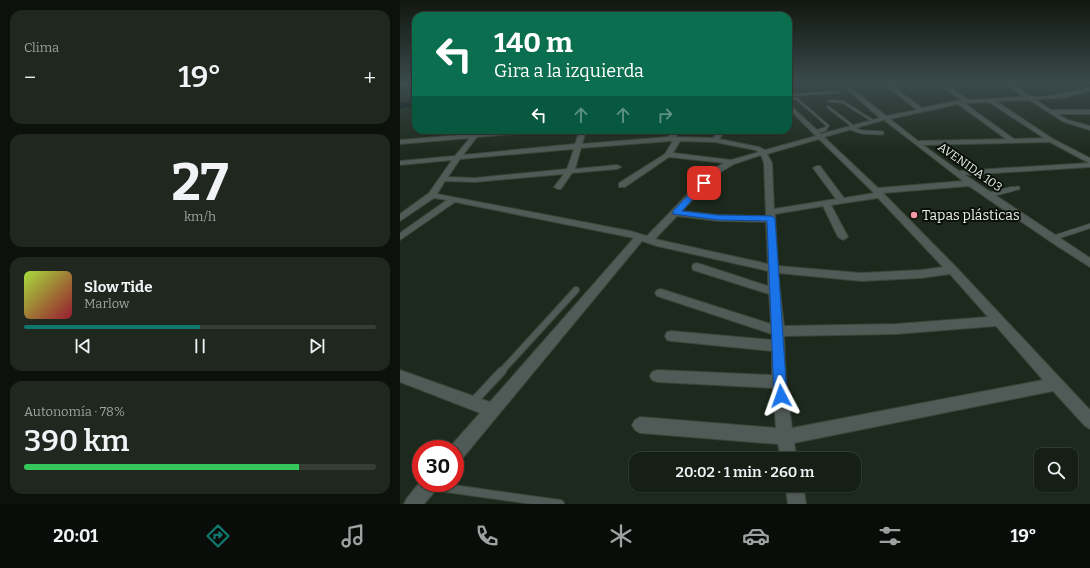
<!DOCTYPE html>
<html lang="es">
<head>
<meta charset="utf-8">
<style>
	:root { --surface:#161f15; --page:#1f271e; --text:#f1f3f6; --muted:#9ea2a0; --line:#353d34; --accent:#0f766e }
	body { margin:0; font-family:Bitter,serif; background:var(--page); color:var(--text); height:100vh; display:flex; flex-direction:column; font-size:15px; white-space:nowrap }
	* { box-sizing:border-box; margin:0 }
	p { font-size:13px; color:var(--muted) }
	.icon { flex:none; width:22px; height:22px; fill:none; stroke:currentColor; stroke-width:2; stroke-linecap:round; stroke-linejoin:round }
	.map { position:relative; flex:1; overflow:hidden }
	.drawer { display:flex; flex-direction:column; gap:10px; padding:10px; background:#0c110c; width:400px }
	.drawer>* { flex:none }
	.banner { position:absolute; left:12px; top:12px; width:380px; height:122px; border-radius:12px; box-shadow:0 1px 3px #0004,0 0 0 1px var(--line); background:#0b6e4f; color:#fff; overflow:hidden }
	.fabs { position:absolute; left:634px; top:448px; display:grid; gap:8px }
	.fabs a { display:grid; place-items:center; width:44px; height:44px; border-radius:8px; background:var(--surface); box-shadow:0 1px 3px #0004,0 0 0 1px var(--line); font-size:20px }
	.speed { position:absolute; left:12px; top:440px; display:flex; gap:8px; font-size:20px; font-weight:700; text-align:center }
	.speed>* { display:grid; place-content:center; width:52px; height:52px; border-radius:50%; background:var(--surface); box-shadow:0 1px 3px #0004,0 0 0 1px var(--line); line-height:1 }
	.speed .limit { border:6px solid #d22; background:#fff; color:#111 }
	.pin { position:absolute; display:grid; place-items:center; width:34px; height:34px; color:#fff; margin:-17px; border-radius:8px; box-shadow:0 2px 6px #0006 }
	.me { position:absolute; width:44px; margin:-22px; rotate:356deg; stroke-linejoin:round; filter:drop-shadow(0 0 3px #0008) }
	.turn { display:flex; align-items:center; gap:14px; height:84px; padding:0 16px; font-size:18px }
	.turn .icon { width:52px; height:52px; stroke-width:2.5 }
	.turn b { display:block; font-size:28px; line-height:34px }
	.lanes { display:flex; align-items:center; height:38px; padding:0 16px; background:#0003; justify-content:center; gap:20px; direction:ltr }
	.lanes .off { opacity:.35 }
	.big { font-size:30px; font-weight:600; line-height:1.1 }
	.drawer .card { flex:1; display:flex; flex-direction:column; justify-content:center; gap:6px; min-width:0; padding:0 14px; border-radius:12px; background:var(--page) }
	.drawer .dial { align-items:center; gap:0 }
	.dial b { font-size:52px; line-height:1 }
	.song { display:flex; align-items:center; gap:12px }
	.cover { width:48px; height:48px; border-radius:6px; background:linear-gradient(135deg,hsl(80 70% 55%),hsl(350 70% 35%)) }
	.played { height:4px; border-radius:2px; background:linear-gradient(90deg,var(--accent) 50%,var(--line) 50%) }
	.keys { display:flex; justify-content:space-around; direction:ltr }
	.heat { display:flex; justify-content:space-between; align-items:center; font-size:22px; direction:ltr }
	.charge { height:6px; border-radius:3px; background:linear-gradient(90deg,#34c759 78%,var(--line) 0) }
	.trip { position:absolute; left:229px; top:452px; width:232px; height:40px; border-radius:12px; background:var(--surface); box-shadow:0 1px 3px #0004,0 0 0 1px var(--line); font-weight:600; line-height:40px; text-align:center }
	.tab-bar { display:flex; height:64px; justify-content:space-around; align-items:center; background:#090c08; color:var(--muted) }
	.tab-bar .icon { width:28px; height:28px }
	.tab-bar .current { color:var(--accent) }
	.tab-bar b { font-size:18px; color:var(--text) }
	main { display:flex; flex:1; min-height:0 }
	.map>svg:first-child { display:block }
</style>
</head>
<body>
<main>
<section class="drawer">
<div class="card"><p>Clima</p>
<div class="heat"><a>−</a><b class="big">19°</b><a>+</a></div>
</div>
<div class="card dial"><b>27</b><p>km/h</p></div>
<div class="card">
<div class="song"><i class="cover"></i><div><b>Slow Tide</b><p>Marlow</p></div></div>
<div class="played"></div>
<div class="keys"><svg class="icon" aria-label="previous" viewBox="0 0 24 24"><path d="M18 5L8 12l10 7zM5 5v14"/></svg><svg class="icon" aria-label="pause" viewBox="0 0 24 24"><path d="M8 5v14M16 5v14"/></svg><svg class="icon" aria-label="next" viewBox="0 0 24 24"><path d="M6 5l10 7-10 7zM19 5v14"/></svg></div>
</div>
<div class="card"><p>Autonomía · 78%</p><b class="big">390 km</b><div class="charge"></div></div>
</section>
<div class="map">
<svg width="690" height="504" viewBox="0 0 690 504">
	<rect width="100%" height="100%" fill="#1d291c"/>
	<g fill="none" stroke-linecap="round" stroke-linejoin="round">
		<polygon fill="#001010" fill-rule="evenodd" points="16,100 16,106 0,109 0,103"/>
		<g stroke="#394538" stroke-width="3.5">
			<g id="lane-far4">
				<polyline points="391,95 438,92"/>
				<polyline points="388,98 397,99 428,126 423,130"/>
				<polyline points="429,101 443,102 473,121"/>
				<polyline points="428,107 454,127"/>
				<polyline points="451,128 455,130"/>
			</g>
		</g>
		<g stroke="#394538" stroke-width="5">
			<g id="lane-far3">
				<polyline points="453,129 462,132 482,133"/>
				<polyline points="416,132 425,129"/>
				<polyline points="608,190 618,188"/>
			</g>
		</g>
		<g stroke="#394538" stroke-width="6">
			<g id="lane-far2">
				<polyline points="589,195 612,189"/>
				<polyline points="653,238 690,226"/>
			</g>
		</g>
		<g stroke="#394538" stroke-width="8">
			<polyline id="lane-far1" points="101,372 176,290"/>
		</g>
		<g stroke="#394538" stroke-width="10">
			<g id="lane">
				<polyline points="73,402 102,371"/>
				<polyline points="32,486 160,504"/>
			</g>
		</g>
		<g stroke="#394538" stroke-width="2">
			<g id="street">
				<path d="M439,82h5l42,34 31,-6 -35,-28h5l35,26 40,-8 -27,-18h6l28,18 55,-3 -19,-15c11,0 16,12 27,14 14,3 43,-5 58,-9v4l-28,7 -27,1 16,11h39v4h-33l11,6 22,6v4l-26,-8 -35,-22 -33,1 57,38 37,19v9l-125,8 125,83v9l-36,-23 -85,-58 -86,7 73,74 134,143v19l-5,-3 -32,-35 -259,52 3,16h-16l-3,-15 -138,-11 -5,-3 -3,-5 3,-5 5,-3 136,11 -3,-40 -116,-6 -5,-2 -2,-4 2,-4 5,-2 115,5v-24l-101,-10 -4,-1 -2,-4 2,-4 4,-1 101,9v-6l-115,-38 -2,-3 2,-3 4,-1 110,35 -2,-30 -76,-24 -1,-3 1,-3 4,-1 71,23v-15l-111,-25 -15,-5 -181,219 -6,2v-13l-6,-1 31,-35 -80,-31v-12l90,32 144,-164 -179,-36 -55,38v-7l47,-33 -13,-2 -34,23v-7l29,-21 23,-33 -52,5v-4l55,-5 15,-18 -70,6v-4l73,-6 4,-3 3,2 37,-3h25l-3,2 -62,5 -14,18 112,-11 5,-14h6l-4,14 86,-7 7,-7h7l-7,7 38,1 7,-8h6l-7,9 40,8 6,3 51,-14 -28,-28v-5l33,31 59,-16zM589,102l55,36 -30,1 -50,-36zM558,104l48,35 -88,2 -28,-22zM484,120l79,61 -85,7 -54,-51zM419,139l55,54 -30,5 -24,-32h-3l-4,2 23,31 -62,10 -2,-46 -5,-9zM270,141h3l-8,13 -46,29v4h6l44,-30 55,6 -14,8 -63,65 -17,-5 -193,-37 8,-13 30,1 89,-8 -10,13 4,2h3l11,-16 45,-4 4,-2 -4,-2 -42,4 6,-21zM280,141l35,1 40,8 4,2 -28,8 -58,-7zM650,142l39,21 -130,8 -36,-26zM174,149l-7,20 -92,9 -27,-1 12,-18zM361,155l3,8 2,53 -48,-1 -36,-4 34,-36 18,-11zM478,198l65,69 -22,3 -60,3 -83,-7 -3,-52 48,-8 15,31 5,3 5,-3 -17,-32zM277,216l41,5 48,1 2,42 -113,-25zM378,273l83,8 60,-3 29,-4 38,43 -92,7 -112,2zM596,326l47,54 -251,48 -6,-46 -2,-46 112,-2z"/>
				<polygon points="21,481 21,483 40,483 37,489 24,504 4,504 7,498"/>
				<polygon points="385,485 403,485 406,504 388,504"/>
			</g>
		</g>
		<g stroke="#394538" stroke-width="2">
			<polygon id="secondary" points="6,82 16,82 16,84 0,87 0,83"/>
		</g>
		<use href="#lane-far4" stroke="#505a56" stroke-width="2.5"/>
		<use href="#lane-far3" stroke="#505a56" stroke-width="3.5"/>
		<use href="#lane-far2" stroke="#505a56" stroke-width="4.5"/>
		<use href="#lane-far1" stroke="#505a56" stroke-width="6"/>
		<use href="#lane" stroke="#505a56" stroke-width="8"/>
		<use href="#street" fill="#505a56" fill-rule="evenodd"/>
		<use href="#secondary" fill="#687771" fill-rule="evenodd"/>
	</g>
	<linearGradient id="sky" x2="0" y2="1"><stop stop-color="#10170f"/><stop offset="0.54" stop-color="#3a494b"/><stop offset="1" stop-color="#3a494b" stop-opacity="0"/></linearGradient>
	<rect width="690" height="153" fill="url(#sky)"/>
	<polygon fill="#1a73e8" stroke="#114b97" points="304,181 306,182 306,185 282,211 318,215 371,216 375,218 387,396 385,400 381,402 376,400 374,396 367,221 318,220 273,214 273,211 301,182"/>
	<circle fill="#f49aa6" stroke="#0b100a" stroke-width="1.5" cx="514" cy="215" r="4"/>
	<g text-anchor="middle" stroke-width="4" stroke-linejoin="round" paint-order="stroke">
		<g font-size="12" fill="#e7f0e7" stroke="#0b100a">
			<text transform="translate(570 167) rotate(35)" y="4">AVENIDA 103</text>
		</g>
		<g font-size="14" fill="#e7f0e7" stroke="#0b100a" text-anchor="start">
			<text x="522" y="220">Tapas plásticas</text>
		</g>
	</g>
</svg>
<div class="fabs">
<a><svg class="icon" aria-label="search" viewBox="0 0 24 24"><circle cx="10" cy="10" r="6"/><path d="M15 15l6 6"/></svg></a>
</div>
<div class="speed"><div class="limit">30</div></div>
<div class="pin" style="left:304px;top:183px;background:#d93025"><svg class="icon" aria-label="arrive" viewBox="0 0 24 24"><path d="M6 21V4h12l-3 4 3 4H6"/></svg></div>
<svg class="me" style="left:381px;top:396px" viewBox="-20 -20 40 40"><path d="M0-17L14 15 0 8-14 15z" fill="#1a73e8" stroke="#fff" stroke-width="4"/></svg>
<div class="trip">20:02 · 1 min · 260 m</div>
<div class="banner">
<div class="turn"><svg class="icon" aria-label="left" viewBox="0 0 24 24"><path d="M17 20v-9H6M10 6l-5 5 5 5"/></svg><div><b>140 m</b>Gira a la izquierda</div></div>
<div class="lanes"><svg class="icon" aria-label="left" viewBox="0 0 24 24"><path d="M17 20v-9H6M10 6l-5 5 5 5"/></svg><svg class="icon off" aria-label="ahead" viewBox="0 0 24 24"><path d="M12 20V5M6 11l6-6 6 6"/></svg><svg class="icon off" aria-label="ahead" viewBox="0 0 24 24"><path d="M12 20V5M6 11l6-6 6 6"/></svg><svg class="icon off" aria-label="right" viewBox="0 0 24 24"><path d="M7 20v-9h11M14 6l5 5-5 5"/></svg></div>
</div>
</div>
</main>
<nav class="tab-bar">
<b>20:01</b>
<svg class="icon current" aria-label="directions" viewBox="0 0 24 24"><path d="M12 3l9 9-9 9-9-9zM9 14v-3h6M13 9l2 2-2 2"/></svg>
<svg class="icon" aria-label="music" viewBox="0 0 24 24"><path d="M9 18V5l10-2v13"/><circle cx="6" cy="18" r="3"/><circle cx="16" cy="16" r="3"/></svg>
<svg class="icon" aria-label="phone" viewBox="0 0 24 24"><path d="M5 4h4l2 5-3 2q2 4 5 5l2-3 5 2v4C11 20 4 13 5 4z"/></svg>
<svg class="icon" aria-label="climate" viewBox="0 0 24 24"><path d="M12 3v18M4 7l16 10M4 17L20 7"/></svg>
<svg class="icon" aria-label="car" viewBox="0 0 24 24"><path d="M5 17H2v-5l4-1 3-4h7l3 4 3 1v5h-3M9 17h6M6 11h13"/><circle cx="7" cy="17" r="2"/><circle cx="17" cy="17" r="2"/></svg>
<svg class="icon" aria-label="filters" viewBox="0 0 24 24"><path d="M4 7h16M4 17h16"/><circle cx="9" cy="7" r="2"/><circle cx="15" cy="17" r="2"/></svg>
<b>19°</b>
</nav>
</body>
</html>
